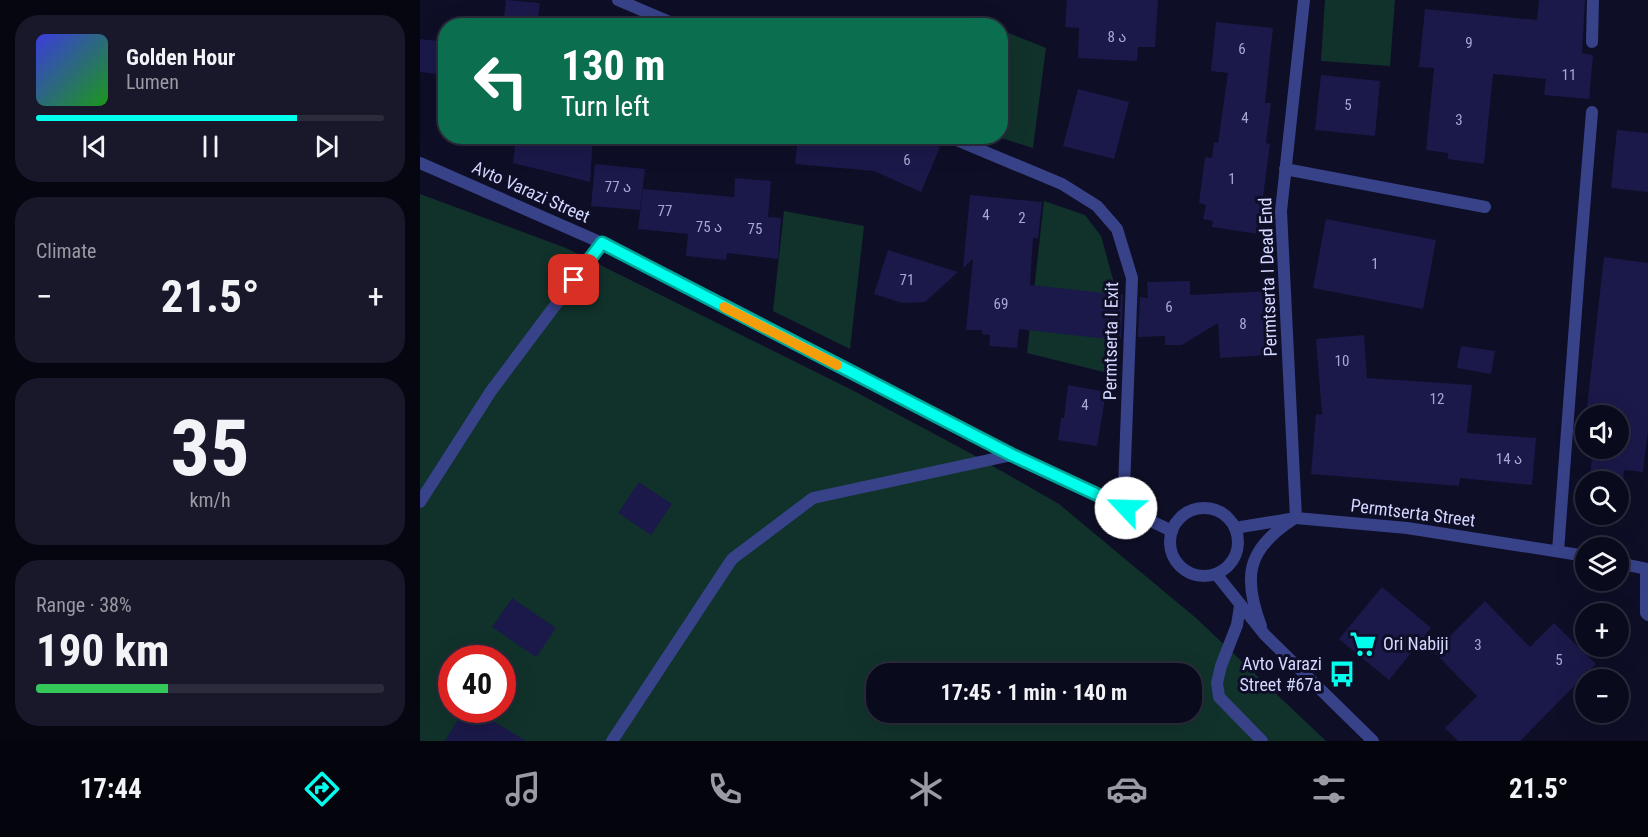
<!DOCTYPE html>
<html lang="en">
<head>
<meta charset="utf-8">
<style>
	:root { --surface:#0a0a1d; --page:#18182a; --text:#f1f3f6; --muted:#999aa4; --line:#2a2b3b; --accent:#00ffec }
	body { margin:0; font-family:"Roboto Condensed","Noto Sans Georgian",sans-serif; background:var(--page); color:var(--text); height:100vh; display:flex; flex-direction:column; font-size:22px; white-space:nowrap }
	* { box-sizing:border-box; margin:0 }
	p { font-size:20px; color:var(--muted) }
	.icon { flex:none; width:33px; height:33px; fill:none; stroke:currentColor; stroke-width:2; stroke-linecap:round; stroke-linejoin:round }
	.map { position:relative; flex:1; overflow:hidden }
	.details { display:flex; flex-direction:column; gap:15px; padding:15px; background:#060610; width:420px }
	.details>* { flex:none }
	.top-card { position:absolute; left:18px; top:18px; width:570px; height:126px; border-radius:24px; box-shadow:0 6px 24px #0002,0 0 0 2px var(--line); background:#0b6e4f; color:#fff; overflow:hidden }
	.fabs { position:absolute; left:1155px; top:405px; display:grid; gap:12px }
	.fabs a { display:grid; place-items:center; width:54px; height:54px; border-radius:50%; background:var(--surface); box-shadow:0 6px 24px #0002,0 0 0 2px var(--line); font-size:30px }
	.speed { position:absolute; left:18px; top:645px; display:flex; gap:12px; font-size:30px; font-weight:700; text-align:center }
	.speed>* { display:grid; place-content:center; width:78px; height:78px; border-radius:50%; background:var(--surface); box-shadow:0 6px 24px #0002,0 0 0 2px var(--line); line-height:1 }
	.speed .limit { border:9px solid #d22; background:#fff; color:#111 }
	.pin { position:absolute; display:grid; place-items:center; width:51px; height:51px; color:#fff; margin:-26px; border-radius:12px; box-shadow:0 3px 9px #0006 }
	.me { position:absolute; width:66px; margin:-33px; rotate:294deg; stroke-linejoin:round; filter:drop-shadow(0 0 4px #0008) }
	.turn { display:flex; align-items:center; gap:21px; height:126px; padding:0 24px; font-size:27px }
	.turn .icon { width:78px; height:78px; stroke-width:2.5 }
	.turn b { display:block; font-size:42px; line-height:51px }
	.big { font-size:45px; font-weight:700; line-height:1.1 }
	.details .tile { flex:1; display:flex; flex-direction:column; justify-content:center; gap:9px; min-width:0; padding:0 21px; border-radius:24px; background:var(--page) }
	.details .dial { align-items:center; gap:0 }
	.dial b { font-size:78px; line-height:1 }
	.song { display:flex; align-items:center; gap:18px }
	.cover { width:72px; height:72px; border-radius:9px; background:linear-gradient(135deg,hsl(240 70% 55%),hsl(120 70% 35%)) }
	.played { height:6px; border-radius:3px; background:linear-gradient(90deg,var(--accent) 75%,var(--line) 75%) }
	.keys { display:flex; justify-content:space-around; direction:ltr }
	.heat { display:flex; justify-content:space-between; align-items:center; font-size:33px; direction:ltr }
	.charge { height:9px; border-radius:4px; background:linear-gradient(90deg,#34c759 38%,var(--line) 0) }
	.trip { position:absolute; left:446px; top:663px; width:336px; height:60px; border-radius:24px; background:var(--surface); box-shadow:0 6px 24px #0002,0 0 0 2px var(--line); font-weight:700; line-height:60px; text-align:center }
	.tabs { display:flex; height:96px; justify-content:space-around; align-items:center; background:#04040c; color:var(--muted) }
	.tabs .icon { width:42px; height:42px }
	.tabs .current { color:var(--accent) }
	.tabs b { font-size:27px; color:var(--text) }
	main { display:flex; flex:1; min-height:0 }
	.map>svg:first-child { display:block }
</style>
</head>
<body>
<main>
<section class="details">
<div class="tile">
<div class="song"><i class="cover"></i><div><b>Golden Hour</b><p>Lumen</p></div></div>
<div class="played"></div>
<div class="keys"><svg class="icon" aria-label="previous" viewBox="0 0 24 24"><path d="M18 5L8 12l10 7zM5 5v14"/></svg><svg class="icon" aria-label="pause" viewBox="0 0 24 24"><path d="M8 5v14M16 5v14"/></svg><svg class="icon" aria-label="next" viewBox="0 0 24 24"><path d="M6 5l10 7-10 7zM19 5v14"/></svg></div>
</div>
<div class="tile"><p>Climate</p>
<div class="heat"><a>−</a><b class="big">21.5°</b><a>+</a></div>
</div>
<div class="tile dial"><b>35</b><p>km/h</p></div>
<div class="tile"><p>Range · 38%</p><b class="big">190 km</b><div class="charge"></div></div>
</section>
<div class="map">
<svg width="1228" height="741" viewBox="0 0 1228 741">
	<rect width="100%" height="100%" fill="#0e0e27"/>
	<g fill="#11322b" fill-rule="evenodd">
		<polygon points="905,0 975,0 970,66 901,61"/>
		<polygon points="581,30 626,48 613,148 578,137 580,136"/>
		<path d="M0,194l146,54 286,142 118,63 89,51 137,114 130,123h-906zM32,658h50v52h-50zM456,674h315v38h-315z"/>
		<polygon points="624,201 665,215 681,236 694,283 688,373 607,353"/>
		<polygon points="364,211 444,226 430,349 353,311"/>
	</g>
	<g fill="#1a1949">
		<polygon points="86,0 120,3 117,26 83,26"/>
		<polygon points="647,0 738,0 735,47 718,47 717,61 658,58 659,28 645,27"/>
		<polygon points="1119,0 1165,0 1162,53 1173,55 1169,99 1124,95 1126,79 1073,74 1064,164 1028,159 1028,153 1006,150 1014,68 999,67 1005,9 1117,20"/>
		<polygon points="796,22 853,28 845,103 851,103 846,143 850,144 838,234 792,227 793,221 783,219 786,205 779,203 785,157 792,158 794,142 798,143 808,73 791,71"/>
		<polygon points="0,39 26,42 26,75 0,72"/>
		<polygon points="901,75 960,81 955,136 895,130"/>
		<polygon points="658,89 709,102 694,159 643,146"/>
		<polygon points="1197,130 1228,133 1228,192 1191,188"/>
		<polygon points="96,136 173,136 170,182 93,163"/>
		<polygon points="378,136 491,136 520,147 501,192 454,171 375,164"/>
		<polygon points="175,164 225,169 220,210 171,206"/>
		<polygon points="315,178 351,181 348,217 361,218 358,259 307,253 306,260 266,256 268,234 218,229 223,189 314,197"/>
		<polygon points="550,195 622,202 618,238 613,238 610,285 703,295 701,338 687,339 599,329 597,348 569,346 570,335 562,334 562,330 546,330 553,259 543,268"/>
		<polygon points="906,219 1016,240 1003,309 893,288"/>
		<polygon points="468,250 538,272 505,302 482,303 454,294"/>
		<polygon points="1184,257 1228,263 1228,431 1223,472 1204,470 1203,482 1169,482 1173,448 1198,448 1198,416 1166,416"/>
		<polygon points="770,281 770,295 850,291 845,294 849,355 800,358 798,323 762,345 745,345 745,336 718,337 720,297 728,298 727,282"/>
		<polygon points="944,335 947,378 1052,385 1047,433 1116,438 1112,485 1040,478 1039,486 891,474 896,414 902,415 896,339"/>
		<polygon points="1041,346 1075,351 1071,374 1037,368"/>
		<polygon points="648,385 686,392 677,446 638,440 641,418 644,418"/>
		<polygon points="219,482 252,504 231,535 198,513"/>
		<polygon points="962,587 1011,628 969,680 919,639"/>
		<polygon points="92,598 136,628 116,657 72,627"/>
		<polygon points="1065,601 1110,647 1134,623 1176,664 1100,741 1038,741 1025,728 1057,696 1014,652"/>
		<polygon points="44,710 55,710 106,741 25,741"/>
	</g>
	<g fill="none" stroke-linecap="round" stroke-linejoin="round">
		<g stroke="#374289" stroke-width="12">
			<polyline points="865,169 1065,207"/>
			<polyline points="1160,258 1172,112"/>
			<polyline points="0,502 71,391 182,243"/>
			<polyline points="820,606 817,625 801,666 797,683 799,697 842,741"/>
			<polyline points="192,741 312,559 393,498 592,455"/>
		</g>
		<g stroke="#374289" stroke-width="12">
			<polyline points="198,0 259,26"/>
			<polyline points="1172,42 1173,0"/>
			<polyline points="527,136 642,184 677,206 697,229 712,278 704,488 706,508"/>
			<polyline points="876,518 861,211 884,0"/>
			<polyline points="1138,551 1160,258"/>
			<polyline points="1226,569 1226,613 1228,615"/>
		</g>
		<g stroke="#374289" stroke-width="12">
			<polyline points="0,163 182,243 592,455 752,531"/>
			<circle cx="784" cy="542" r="34"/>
			<polyline points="815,528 876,518 987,528 1166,556"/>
			<polyline points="1198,563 1228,569"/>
			<polyline points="796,574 845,635 953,741"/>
			<path d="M841,626c-18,-48 -15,-76 31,-106"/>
		</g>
	</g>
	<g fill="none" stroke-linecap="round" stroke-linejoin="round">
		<g stroke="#00a699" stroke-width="15">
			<polyline id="route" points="154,280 182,243 592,455 706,508"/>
		</g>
		<use href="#route" stroke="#00ffec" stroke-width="10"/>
		<polyline stroke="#f59e0b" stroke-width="10" points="304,307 417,365"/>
	</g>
	<defs>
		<g id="supermarket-bare" transform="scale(2.07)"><path d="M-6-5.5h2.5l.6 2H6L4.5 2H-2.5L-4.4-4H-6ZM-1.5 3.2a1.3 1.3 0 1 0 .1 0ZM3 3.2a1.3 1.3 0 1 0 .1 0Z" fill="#00ffec" stroke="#0e0e27" stroke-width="2.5" paint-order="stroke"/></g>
		<g id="bus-bare" transform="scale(2.07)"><path d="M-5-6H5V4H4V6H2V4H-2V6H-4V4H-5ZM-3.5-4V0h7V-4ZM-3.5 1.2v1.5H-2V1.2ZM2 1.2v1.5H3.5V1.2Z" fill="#00ffec" stroke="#0e0e27" stroke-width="2.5" paint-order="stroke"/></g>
	</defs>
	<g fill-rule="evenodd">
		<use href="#supermarket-bare" x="943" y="644"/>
		<use href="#bus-bare" x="922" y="674"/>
	</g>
	<g text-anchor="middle" stroke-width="6" stroke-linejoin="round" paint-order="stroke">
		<g font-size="15" fill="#a6a8d2">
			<text x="697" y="42">8 ა</text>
			<text x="1049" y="48">9</text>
			<text x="822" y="54">6</text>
			<text x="1149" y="80">11</text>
			<text x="928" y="110">5</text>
			<text x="825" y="123">4</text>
			<text x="1039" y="125">3</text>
			<text x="487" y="165">6</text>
			<text x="812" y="184">1</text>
			<text x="198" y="192">77 ა</text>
			<text x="245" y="216">77</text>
			<text x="566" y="220">4</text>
			<text x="602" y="223">2</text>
			<text x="289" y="232">75 ა</text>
			<text x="335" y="234">75</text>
			<text x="955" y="269">1</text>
			<text x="487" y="285">71</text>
			<text x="581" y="309">69</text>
			<text x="749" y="312">6</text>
			<text x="823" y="329">8</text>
			<text x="922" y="366">10</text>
			<text x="1017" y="404">12</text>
			<text x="665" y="410">4</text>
			<text x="1089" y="464">14 ა</text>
			<text x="1058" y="650">3</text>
			<text x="1139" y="665">5</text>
		</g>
		<g font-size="18" fill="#d4d7ff" stroke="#0e0e27">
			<text transform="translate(111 192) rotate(24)" y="6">Avto Varazi Street</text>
			<text transform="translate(848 277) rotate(-92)" y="6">Permtserta I Dead End</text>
			<text transform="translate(691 341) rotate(-89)" y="6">Permtserta I Exit</text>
			<text transform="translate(993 513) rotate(7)" y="6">Permtserta Street</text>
		</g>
		<g font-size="18" fill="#d4d7ff" stroke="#0e0e27" text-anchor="start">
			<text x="963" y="650">Ori Nabiji</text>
			<text x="902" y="670" text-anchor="end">Avto Varazi<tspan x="902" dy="21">Street #67a</tspan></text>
		</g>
	</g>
</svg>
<div class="fabs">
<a><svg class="icon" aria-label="sound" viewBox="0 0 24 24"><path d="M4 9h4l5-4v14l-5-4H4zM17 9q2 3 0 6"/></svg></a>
<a><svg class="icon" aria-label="search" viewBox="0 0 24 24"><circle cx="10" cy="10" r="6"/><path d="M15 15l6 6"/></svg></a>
<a><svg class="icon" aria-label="layers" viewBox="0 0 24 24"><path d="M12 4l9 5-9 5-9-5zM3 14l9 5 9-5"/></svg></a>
<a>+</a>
<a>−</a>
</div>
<div class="speed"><div class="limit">40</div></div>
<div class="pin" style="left:154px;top:280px;background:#d93025"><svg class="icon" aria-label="arrive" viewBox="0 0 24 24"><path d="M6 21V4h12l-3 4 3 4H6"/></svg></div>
<svg class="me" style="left:706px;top:508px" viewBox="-20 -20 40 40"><circle r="19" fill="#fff"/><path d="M0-13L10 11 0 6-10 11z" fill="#00ffec"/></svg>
<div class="trip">17:45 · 1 min · 140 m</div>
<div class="top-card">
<div class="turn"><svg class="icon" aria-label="left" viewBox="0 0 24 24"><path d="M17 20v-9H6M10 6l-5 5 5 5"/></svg><div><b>130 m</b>Turn left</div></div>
</div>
</div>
</main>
<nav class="tabs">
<b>17:44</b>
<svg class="icon current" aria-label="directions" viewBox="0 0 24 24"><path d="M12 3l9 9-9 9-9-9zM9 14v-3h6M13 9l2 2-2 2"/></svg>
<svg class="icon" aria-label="music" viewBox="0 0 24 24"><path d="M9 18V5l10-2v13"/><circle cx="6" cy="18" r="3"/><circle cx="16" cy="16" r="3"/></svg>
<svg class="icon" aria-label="phone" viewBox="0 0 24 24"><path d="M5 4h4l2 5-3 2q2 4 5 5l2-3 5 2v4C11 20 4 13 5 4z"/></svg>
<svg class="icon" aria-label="climate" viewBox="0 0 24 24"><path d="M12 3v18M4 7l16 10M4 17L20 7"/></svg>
<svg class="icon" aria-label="car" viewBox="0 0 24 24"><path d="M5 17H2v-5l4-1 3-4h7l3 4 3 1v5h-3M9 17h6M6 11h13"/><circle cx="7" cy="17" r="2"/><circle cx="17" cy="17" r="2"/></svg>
<svg class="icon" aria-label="filters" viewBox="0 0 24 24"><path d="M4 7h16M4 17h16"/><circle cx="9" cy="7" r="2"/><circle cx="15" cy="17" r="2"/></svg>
<b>21.5°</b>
</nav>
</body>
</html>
